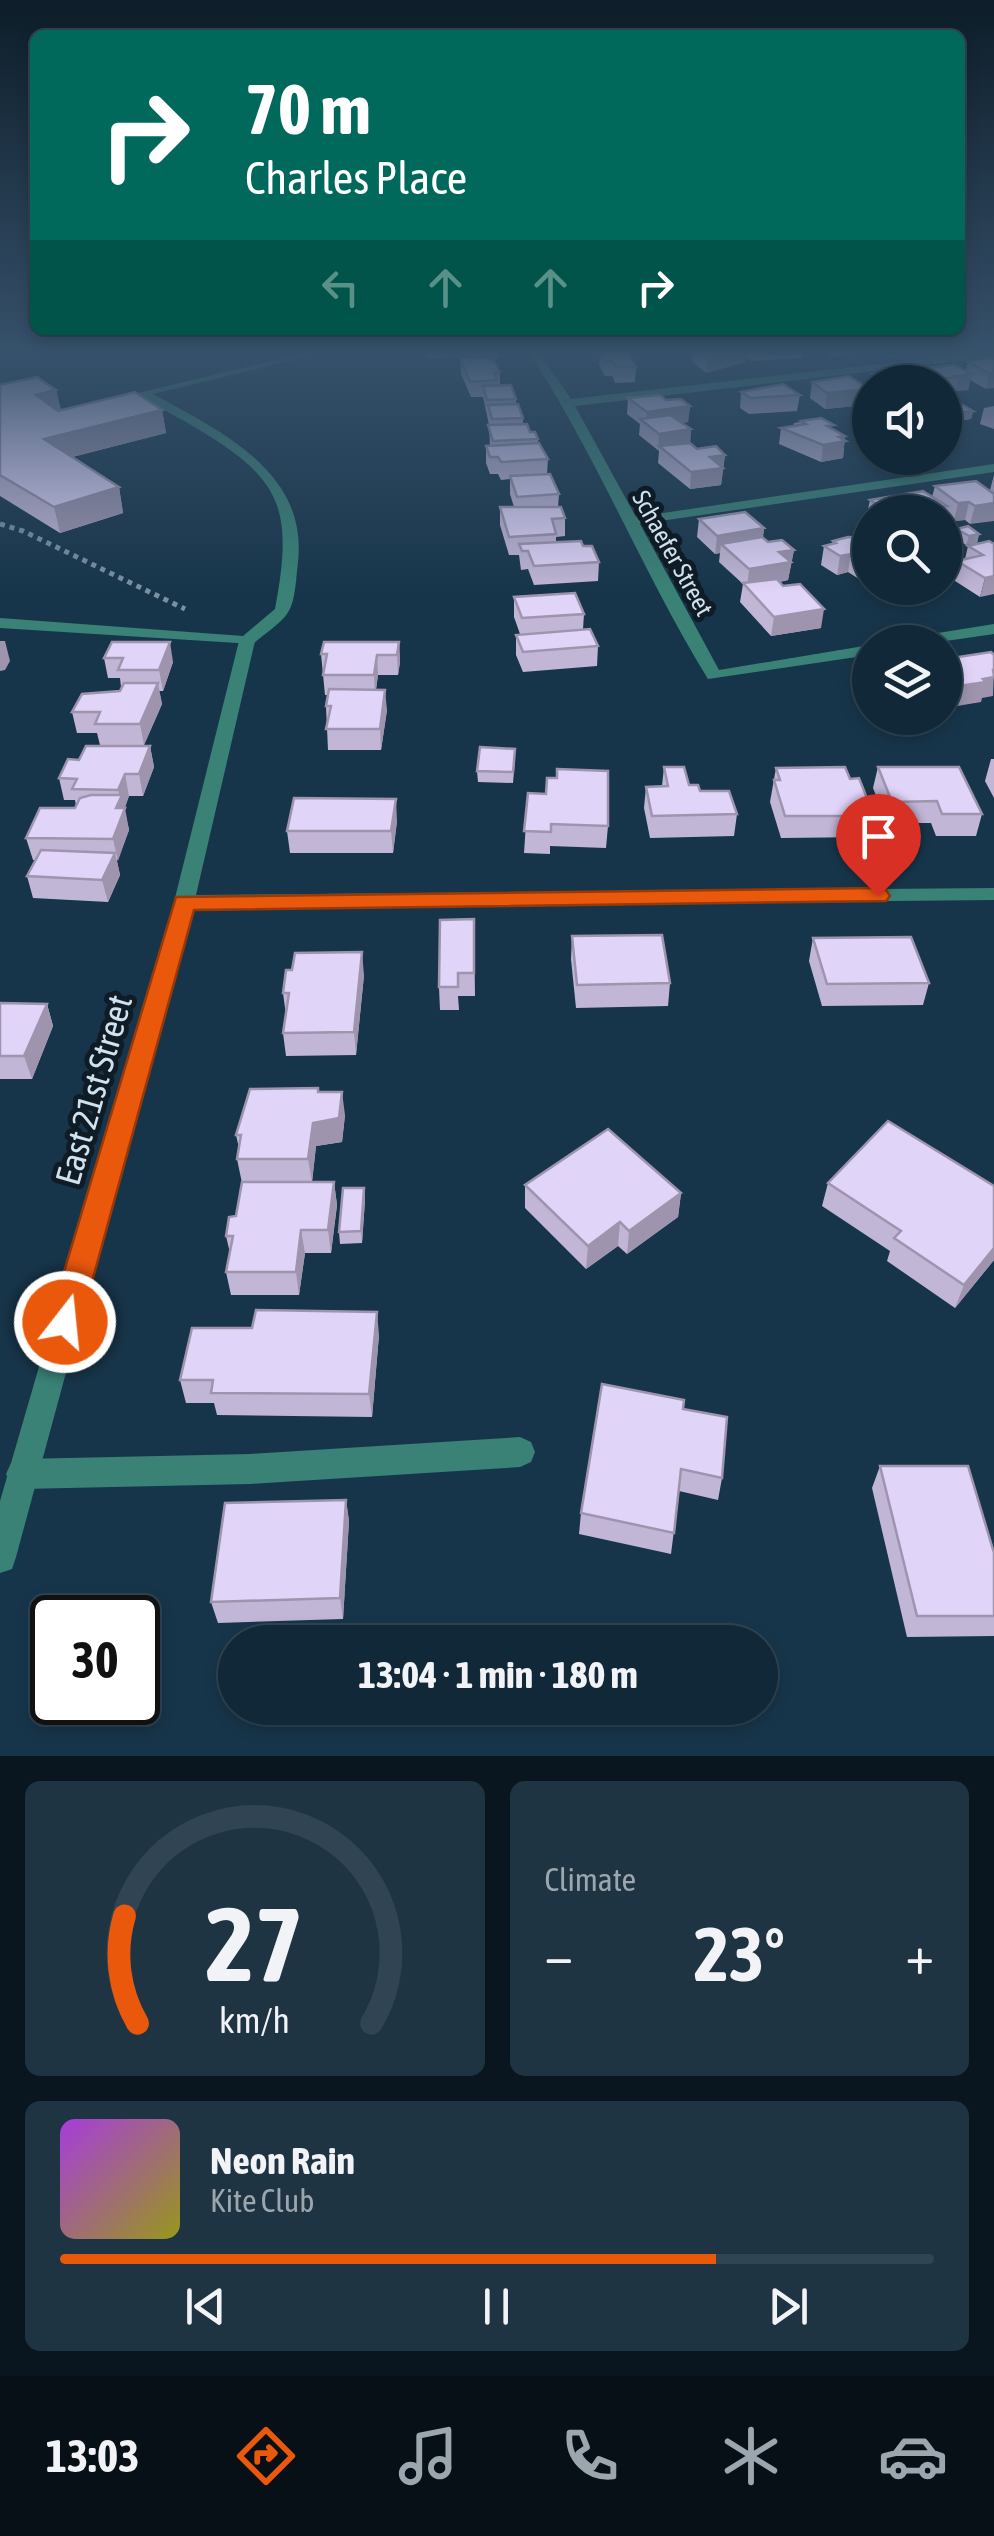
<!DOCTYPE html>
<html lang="en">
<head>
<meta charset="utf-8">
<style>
	:root { --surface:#112838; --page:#1e3443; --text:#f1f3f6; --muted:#9ca6ae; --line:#304453; --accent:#ea580c }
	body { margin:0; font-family:"Asap Condensed",sans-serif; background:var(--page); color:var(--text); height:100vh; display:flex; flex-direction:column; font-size:38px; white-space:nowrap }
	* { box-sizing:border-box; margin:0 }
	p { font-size:32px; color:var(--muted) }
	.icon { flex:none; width:55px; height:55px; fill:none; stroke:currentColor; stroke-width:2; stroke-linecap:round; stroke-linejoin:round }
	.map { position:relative; height:1756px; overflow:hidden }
	.panel { display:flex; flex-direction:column; gap:25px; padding:25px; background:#09161f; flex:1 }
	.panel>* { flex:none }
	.guide { position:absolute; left:30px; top:30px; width:935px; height:305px; border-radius:15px; box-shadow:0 5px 15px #0003,0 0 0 2px var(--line); background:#00695c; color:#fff; overflow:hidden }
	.buttons { position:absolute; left:852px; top:365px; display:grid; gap:20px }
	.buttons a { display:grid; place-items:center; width:110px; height:110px; border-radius:50%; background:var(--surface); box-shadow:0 5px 15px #0003,0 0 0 2px var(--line); font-size:50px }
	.speed { position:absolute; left:30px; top:1595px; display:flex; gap:20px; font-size:50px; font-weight:700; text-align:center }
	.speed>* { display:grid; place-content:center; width:130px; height:130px; border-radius:50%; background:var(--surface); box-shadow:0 5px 15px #0003,0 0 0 2px var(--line); line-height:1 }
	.speed .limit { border:5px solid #111; border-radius:15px; background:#fff; color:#111 }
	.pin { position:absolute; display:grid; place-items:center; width:85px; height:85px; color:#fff; margin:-102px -42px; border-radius:50% 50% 50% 0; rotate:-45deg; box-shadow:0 0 10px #0007 }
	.pin .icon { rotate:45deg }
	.me { position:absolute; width:110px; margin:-55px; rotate:16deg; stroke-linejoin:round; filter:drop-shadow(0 0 8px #0008) }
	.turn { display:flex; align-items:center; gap:35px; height:210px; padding:0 50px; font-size:45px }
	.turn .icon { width:130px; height:130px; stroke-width:2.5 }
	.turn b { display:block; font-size:70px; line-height:85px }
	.lanes { display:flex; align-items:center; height:95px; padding:0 50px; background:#0003; justify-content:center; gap:50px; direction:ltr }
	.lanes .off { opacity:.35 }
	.big { font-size:75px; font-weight:700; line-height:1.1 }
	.panel .widget { flex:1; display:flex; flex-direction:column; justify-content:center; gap:15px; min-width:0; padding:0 35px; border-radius:15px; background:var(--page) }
	.panel .dial { align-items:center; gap:0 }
	.dial svg { height:260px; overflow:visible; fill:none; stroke:var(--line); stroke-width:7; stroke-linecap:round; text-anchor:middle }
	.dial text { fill:var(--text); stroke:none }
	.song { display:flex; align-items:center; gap:30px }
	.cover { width:120px; height:120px; border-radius:15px; background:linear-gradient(135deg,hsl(280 70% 55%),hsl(60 70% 35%)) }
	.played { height:10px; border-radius:5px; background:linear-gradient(90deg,var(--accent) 75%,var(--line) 75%) }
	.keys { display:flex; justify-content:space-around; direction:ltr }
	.heat { display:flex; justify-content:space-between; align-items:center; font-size:55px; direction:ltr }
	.panel .tiles { flex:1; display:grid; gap:25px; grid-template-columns:1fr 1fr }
	.widget:last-child { grid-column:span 2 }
	.trip { position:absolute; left:218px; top:1625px; width:560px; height:100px; border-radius:50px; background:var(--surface); box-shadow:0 5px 15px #0003,0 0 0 2px var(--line); font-weight:700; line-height:100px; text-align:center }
	.tabs { display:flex; height:160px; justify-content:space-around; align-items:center; background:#071016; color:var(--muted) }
	.tabs .icon { width:70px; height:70px }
	.tabs .on { color:var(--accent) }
	.tabs b { font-size:45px; color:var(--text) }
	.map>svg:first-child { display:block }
</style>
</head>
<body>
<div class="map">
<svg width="994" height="1756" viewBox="0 0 994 1756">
	<rect width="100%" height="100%" fill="#17354a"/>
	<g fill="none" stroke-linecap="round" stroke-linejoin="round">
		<polyline stroke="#7a91a2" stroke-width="5" stroke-dasharray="5 5" stroke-linecap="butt" points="0,524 23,531 185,609"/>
		<g fill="#3a8276" fill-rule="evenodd">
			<path d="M325,348h17l-189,46c67,37 155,77 145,168 -2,14 -2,40 -11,52 -8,11 -24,21 -34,30l-253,-16v-10l243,18 32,-27c19,-102 7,-131 -84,-184 -17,-11 -38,-19 -53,-32z"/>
			<polygon points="520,1437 531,1442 535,1452 531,1462 520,1467 250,1484 22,1489 11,1485 6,1474 11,1463 22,1459 250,1454"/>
		</g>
		<g fill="#3a8276" fill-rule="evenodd">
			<path d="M526,348h10l35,51 423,-48v6l-419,49 61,111 358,-53v8l-354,52 79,146 151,-25v10l-162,24c-67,-109 -111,-224 -182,-331z"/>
			<polygon points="994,624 994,634 939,642 905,642 913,637"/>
			<polygon points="247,636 255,641 196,895 994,888 994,900 192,908 16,1557 12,1569 0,1573 0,1501 174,902 239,641"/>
		</g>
	</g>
	<g fill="#c2b6d6">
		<polygon points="422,348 498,348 498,358 490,359 500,372 500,385 516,399 516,404 523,418 523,424 538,439 538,443 548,459 547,474 559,494 558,507 565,518 565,536 556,537 556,542 583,546 599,562 598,581 534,585 528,569 521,570 519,555 509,555 500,525 500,507 514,507 510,494 510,479 501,480 498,474 490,474 486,463 486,446 490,446 489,425 483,397 471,397 461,374 460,358 473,358 471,355 429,359 422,351"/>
		<polygon points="694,348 803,348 802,358 751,361 746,358 745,362 706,373 692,362"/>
		<polygon points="816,348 858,348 857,354 831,357"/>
		<polygon points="600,350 636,367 635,382 615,383 612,376 605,376 599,365"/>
		<polygon points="994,359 986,389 970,380 968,390 955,391 954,394 945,394 945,382 872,382 873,374 918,377 920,369 966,371 968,362"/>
		<polygon points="812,382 869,389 866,405 825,409 810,398"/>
		<polygon points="0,385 56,390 61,410 162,410 166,433 72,457 119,487 123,513 60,533 0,496"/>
		<polygon points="741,392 800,395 797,411 749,414 740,408"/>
		<polygon points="628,398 666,400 690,406 688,422 682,423 691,429 690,443 697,449 725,455 721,485 690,489 658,463 659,451 639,435 640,424 627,414"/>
		<polygon points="947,405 973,411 971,419 958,421 946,414"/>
		<polygon points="994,406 994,429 980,424 984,408"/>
		<polygon points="821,418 833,430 845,436 843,458 821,462 779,444 781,428 793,426 794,423"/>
		<polygon points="994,475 994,493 990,490"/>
		<polygon points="935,486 994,494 970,524 965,520 954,521 945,512 870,512 870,521 866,518 870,500 932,497"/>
		<polygon points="699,519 764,528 763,538 768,542 794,550 788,580 780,582 821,628 771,636 740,602 743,584 719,562 720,553 715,554 697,537"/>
		<polygon points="957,529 979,534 977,543 966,545 955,538"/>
		<polygon points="870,538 870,586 848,572 837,575 821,565 824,546 832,544 833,541"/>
		<polygon points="994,544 980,597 952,579 957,561 965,559 968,546"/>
		<polygon points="873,588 921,588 890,598"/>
		<polygon points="514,597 584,614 583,629 598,646 597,666 523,672 516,655 516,635 520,634 514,617"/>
		<polygon points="112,642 173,662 163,691 159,691 162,704 144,745 100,745 97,733 77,733 72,712 120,691 121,687 120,678 108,678 104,658"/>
		<polygon points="399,642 400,662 398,675 378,675 376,690 387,710 381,750 328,750 326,706 328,695 325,695 321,654"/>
		<polygon points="150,746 154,767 143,796 129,796 124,808 129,830 117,861 120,875 108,902 33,898 27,876 35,860 33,860 26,838 76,806 75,800 64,800 59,778 79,760"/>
		<polygon points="515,759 513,783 478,782 477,771"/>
		<polygon points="991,759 994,759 994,798 985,781"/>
		<polygon points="664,767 689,785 737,814 734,836 650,838 644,808 646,787 662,786"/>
		<polygon points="878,767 982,814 976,836 936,836 931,823 887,823 873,788"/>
		<polygon points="776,768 850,779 874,816 869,837 781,838 770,802"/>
		<polygon points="528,793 608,826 606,848 550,846 550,854 524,853"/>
		<polygon points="397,821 393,853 290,853 287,831"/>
		<polygon points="474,919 475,996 458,996 459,1010 440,1010 439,987"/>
		<polygon points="572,936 670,983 668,1006 576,1008 571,959"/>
		<polygon points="813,938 929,983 923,1005 822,1006 809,961"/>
		<polygon points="364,975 356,1055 286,1056 283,1033 286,1015 283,993"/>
		<polygon points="0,1003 47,1004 53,1026 32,1079 0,1079"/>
		<polygon points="318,1092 345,1115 342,1142 316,1146 312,1182 334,1182 337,1205 331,1253 305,1253 299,1295 231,1295 226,1272 230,1253 226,1236 236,1216 242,1183 237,1159 239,1148 236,1135"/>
		<polygon points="828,1183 994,1186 994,1260 955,1308 887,1261 890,1251 822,1206"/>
		<polygon points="525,1185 681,1193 678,1217 627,1254 618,1246 586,1269 525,1208"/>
		<polygon points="364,1188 365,1200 362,1243 340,1244 339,1232"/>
		<polygon points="379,1335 372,1417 217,1415 214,1403 186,1403 180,1380"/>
		<polygon points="683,1409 722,1478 718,1500 679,1491 671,1554 579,1534 581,1513"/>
		<polygon points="880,1466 994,1553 994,1636 907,1637 872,1488"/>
		<polygon points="346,1500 349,1521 343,1619 218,1623 211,1602"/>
	</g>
	<g fill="#9e94ae">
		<polygon points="243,348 261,348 243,352"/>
		<polygon points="428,348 471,348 471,355 429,359"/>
		<polygon points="477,348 498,348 498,358 477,361"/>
		<polygon points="747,348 745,362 706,373 708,358"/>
		<polygon points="833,348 858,348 857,354 831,357"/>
		<polygon points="906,348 933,348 906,351"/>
		<polygon points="989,373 994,373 994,388 986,389"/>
		<polygon points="972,374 968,390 955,391 958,378 954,376"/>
		<polygon points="869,389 866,405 825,409 827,393"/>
		<polygon points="56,390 61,412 36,395"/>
		<polygon points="690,406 688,422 650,427 646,424 647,412"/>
		<polygon points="162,410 166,433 49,463 44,439"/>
		<polygon points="973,411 971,419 958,421 959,412"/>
		<polygon points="691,429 690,446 659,446 658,451 659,434"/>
		<polygon points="845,436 843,458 821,462 823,445"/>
		<polygon points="725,455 721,485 690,489 691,472 710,457"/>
		<polygon points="119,487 123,513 60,533 54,507"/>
		<polygon points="969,502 965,520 954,521 958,503"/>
		<polygon points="994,503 994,521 970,524 975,506"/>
		<polygon points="764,528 761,547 721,544 720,553 715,554 717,536"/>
		<polygon points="979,534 977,543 966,545 969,536"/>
		<polygon points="794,550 788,580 747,588 749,569 779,552"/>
		<polygon points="851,554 848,572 837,575 840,556"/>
		<polygon points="994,576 994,594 980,597 985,578"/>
		<polygon points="892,588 921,588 890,598"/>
		<polygon points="824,609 821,628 771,636 774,617"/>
		<polygon points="0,641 5,641 10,661 5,670 0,671"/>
		<polygon points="170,642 173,662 163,691 159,670"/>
		<polygon points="399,642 400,662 398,675 397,655"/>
		<polygon points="377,655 378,675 375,695 374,675"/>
		<polygon points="994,670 993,696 982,698 981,702 945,708 945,688 983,679"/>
		<polygon points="158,683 162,704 144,745 140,724"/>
		<polygon points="385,690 387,710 381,750 380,729"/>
		<polygon points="150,746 154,767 143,796 139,774"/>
		<polygon points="125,774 129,796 125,808 129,830 118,861 113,839 116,808 120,799 118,790"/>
		<polygon points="396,799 397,821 393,853 391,831"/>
		<polygon points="115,853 120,875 108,902 102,880"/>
		<polygon points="362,952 364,975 356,1055 354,1032"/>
		<polygon points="47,1004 53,1026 32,1079 24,1056"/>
		<polygon points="342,1092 345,1115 342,1142 316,1146 312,1182 308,1159 313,1123"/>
		<polygon points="334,1182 337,1205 331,1253 328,1230"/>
		<polygon points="364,1188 365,1200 362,1243 361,1231"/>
		<polygon points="681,1193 678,1217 627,1254 629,1231"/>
		<polygon points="620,1222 618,1246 586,1269 588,1246"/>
		<polygon points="301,1230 305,1253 299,1295 296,1272"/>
		<polygon points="994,1248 994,1260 955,1308 964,1285"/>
		<polygon points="377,1312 379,1335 372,1417 369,1394"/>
		<polygon points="346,1500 349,1521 343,1619 340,1598"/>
	</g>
	<g fill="#e1d4f9" stroke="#9e94ae" stroke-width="2.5">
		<polygon points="694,348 746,348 708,358"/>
		<polygon points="627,349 636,367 616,367 613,361 605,361 600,350"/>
		<polygon points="486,357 495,362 500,372 494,373 497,380 470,382 460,358"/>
		<polygon points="990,357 994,359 994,373 989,373 968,362"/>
		<polygon points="954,365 972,374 954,376 958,378 937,378 920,369"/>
		<polygon points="906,370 922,379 907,382 887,382 873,374"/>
		<polygon points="849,376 869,389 827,393 812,382"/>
		<polygon points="37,377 56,390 36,395 58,411 135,392 162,410 44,439 119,487 54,507 0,475 0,385"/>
		<polygon points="783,384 800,395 751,398 741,392"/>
		<polygon points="511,385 516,399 487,400 483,386"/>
		<polygon points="660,395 666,400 681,399 690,406 647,412 628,398"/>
		<polygon points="518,404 523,418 492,419 488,405"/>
		<polygon points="961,404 973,411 959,412 947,405"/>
		<polygon points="670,415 691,429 659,434 640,419"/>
		<polygon points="821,418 834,425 827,426 845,436 839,437 846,441 823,445 781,428 806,424 801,421"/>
		<polygon points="527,424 530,432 535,432 538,439 493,441 488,425"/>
		<polygon points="539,443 548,459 501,462 498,457 490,457 486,446"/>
		<polygon points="690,443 697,449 716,446 725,455 710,457 723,468 691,472 659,446"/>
		<polygon points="550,474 559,494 517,497 510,476"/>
		<polygon points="976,481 994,494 994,503 975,506 969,502 958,503 935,486"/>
		<polygon points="923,491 947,506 936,508 942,512 888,512 870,500"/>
		<polygon points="500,507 561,507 565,518 552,519 556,534 509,537"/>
		<polygon points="745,512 764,528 717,536 699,519"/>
		<polygon points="968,526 979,534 969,536 957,529"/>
		<polygon points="762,537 768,542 782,540 794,550 779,552 791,562 749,569 721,544"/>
		<polygon points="848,537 870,538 870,565 851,554 840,556 824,546 836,543 833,541"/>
		<polygon points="581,541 583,546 592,546 599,562 534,566 528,551 522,551 519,544"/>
		<polygon points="989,541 994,544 994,576 985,578 957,561 983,555 968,546"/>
		<polygon points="777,579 783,586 800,584 824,609 774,617 743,583"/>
		<polygon points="575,593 584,614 522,618 514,597"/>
		<polygon points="590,629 598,646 523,652 516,635"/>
		<polygon points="112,642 170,642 159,670 118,670 123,658 104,658"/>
		<polygon points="324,642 399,642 397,655 377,655 374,675 323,675 327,654 321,654"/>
		<polygon points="991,652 994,655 994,670 993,670 994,677 983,679 986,682 945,688 945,659"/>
		<polygon points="124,683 158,683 140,724 95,724 100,712 72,712 82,694 120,691"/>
		<polygon points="329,689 385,690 380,729 326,729 331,706 326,706"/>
		<polygon points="86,746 150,746 139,774 125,774 118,790 72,789 77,779 59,778 68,759 79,760"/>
		<polygon points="480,747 515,749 513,772 477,771"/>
		<polygon points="664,767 684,767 689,785 698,785 700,791 729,791 737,814 652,816 646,787 668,786"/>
		<polygon points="845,767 850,779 859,778 874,816 785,816 774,780 780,780 776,768"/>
		<polygon points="878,767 959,767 982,814 942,814 937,801 892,802"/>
		<polygon points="557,769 608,771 608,826 551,824 551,832 524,831 528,793 546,794 547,778 557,778"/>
		<polygon points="91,795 122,795 116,808 125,808 113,839 26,838 40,808 75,808 80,798"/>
		<polygon points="294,798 396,799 391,831 287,831"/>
		<polygon points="41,850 115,853 102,880 27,876"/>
		<polygon points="474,919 474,973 458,973 458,987 439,987 440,920"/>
		<polygon points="662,935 670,983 577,985 572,936"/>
		<polygon points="911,937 929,983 827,984 813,938"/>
		<polygon points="362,952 354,1032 283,1033 289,993 283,993 286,970 292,970 295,953"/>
		<polygon points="0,1003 47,1004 24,1056 0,1056"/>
		<polygon points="318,1088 318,1092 342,1092 339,1118 313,1123 308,1159 237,1159 241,1135 236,1135 250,1089"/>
		<polygon points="888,1121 994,1186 994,1248 964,1285 894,1238 901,1231 828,1183"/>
		<polygon points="608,1129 681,1193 629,1231 620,1222 588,1246 525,1185"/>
		<polygon points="242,1182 334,1182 328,1230 301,1230 296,1272 226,1272 233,1236 226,1236 229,1217 236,1216"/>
		<polygon points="343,1188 364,1188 361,1231 339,1232"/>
		<polygon points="256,1310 377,1312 369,1394 211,1393 213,1380 180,1380 192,1328 252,1328"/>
		<polygon points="602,1384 684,1400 683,1409 727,1417 722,1478 681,1469 674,1533 581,1513"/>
		<polygon points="880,1466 968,1466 994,1553 994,1616 917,1616"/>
		<polygon points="346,1500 340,1598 211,1602 225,1503"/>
	</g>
	<linearGradient id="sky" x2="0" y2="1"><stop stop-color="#0d1d29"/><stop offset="0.59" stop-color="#36516b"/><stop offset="1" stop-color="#36516b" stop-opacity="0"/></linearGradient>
	<rect width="994" height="594" fill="url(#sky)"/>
	<polygon fill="#ea580c" stroke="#983908" stroke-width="2.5" points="878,888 886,890 890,896 886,901 194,910 81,1322 77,1332 65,1336 54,1332 49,1322 176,897"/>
	<g text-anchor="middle" stroke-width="10" stroke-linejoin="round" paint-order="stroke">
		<g font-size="25" fill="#d1e2ef" stroke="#0f1b25">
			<text transform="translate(673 553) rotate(61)" y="9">Schaefer Street</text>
		</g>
		<g font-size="35" fill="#d1e2ef" stroke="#0f1b25">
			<text transform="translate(94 1090) rotate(-74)" y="12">East 21st Street</text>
		</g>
	</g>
</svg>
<div class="buttons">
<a><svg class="icon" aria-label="sound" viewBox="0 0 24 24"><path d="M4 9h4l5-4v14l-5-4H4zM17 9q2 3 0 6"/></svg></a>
<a><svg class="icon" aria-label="search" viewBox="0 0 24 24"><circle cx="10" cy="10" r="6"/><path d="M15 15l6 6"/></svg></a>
<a><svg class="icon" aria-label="layers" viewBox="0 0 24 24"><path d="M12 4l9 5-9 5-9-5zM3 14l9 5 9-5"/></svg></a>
</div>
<div class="speed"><div class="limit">30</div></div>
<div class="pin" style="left:878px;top:896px;background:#d93025"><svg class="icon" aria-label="arrive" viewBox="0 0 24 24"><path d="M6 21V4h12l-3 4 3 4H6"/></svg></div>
<svg class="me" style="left:65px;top:1322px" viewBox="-20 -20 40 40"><circle r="17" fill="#ea580c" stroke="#fff" stroke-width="3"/><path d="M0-11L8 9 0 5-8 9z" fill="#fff"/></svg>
<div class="trip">13:04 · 1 min · 180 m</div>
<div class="guide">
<div class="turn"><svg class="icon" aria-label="right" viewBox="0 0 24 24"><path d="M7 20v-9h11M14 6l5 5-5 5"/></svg><div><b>70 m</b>Charles Place</div></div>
<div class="lanes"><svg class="icon off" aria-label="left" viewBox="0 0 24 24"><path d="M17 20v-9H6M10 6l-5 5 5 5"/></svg><svg class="icon off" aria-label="ahead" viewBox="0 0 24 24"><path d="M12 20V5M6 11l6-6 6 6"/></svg><svg class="icon off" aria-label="ahead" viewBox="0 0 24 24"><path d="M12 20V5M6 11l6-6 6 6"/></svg><svg class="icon" aria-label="right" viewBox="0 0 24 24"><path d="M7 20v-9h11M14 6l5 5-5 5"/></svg></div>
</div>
</div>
<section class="panel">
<div class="tiles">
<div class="widget dial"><svg viewBox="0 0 100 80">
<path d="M14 69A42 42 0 1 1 86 69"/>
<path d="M14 69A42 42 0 0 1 10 36" stroke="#ea580c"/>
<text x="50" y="56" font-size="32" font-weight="700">27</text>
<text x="50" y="72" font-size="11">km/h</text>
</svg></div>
<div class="widget"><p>Climate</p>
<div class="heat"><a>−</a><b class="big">23°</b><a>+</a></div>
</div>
<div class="widget">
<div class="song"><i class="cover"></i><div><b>Neon Rain</b><p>Kite Club</p></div></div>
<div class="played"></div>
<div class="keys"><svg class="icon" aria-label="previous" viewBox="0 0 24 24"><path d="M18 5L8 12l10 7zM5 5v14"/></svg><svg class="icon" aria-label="pause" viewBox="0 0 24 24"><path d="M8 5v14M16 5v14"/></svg><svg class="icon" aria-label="next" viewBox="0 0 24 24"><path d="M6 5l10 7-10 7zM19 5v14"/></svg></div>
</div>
</div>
</section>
<nav class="tabs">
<b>13:03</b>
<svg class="icon on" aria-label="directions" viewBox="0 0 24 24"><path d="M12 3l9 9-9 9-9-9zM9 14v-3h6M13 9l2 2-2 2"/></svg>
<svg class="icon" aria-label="music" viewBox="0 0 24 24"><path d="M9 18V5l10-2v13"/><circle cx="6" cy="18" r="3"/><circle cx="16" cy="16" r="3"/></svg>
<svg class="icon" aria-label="phone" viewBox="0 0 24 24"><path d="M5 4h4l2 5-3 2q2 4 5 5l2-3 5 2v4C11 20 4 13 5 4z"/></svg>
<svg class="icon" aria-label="climate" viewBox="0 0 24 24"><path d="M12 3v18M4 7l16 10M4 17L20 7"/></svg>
<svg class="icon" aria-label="car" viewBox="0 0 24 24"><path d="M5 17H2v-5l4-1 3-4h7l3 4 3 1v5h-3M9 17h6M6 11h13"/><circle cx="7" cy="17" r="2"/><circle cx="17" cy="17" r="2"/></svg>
</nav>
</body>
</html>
